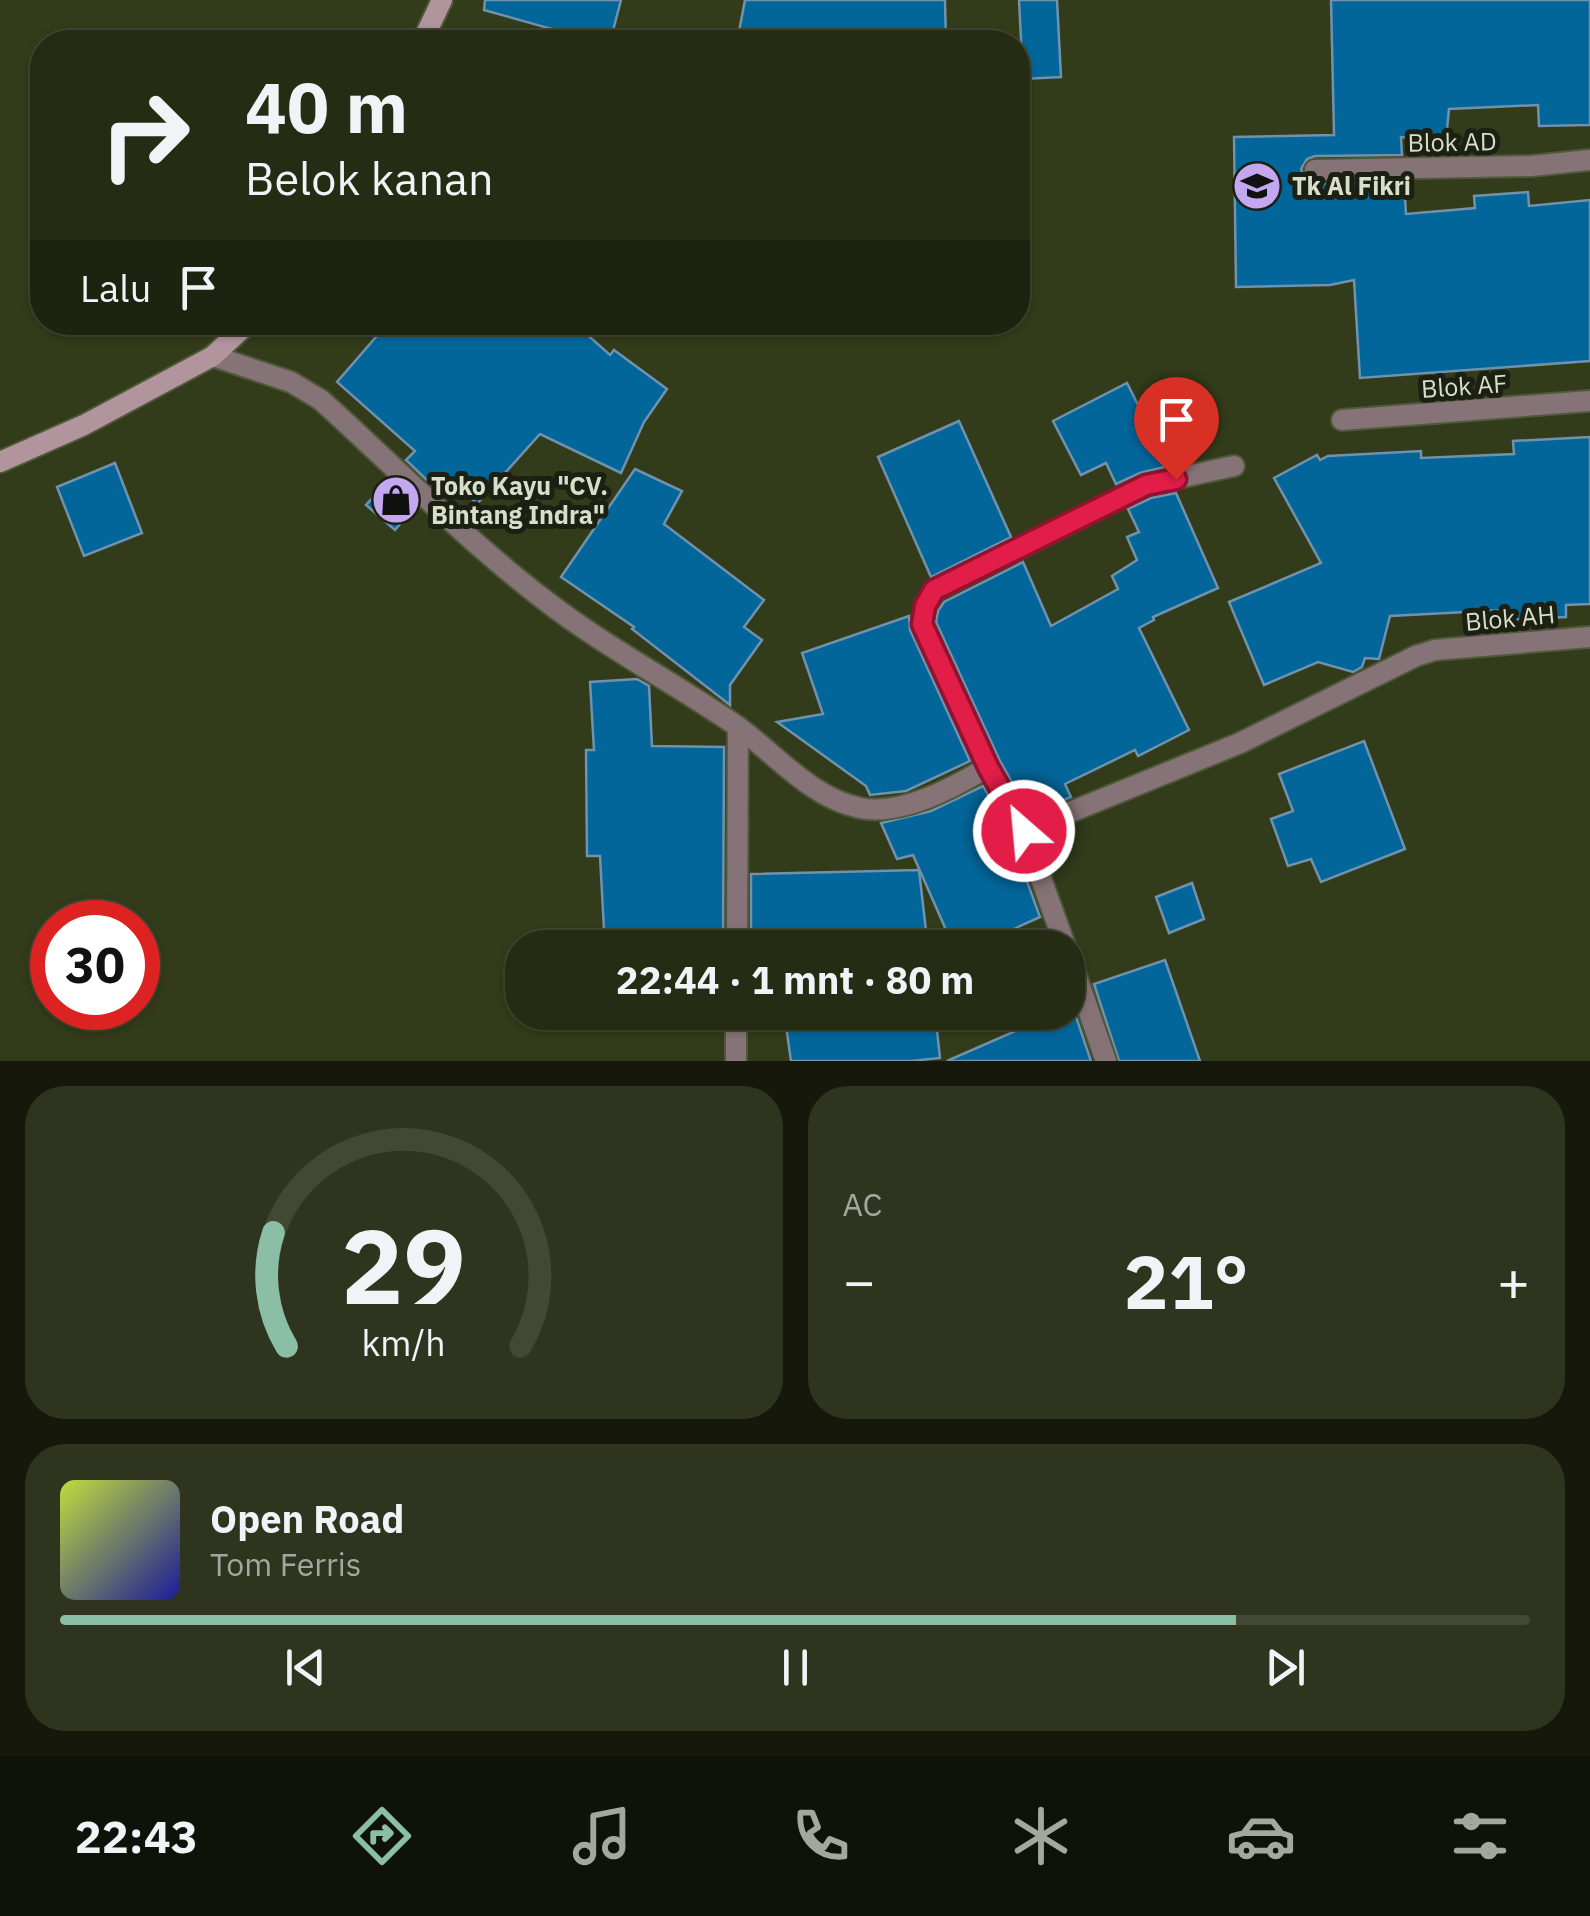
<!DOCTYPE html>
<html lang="id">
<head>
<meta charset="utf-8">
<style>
	:root { --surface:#262c14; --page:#2e341d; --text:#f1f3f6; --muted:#a4a7a0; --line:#424834; --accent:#8abfa5 }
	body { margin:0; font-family:"IBM Plex Sans",sans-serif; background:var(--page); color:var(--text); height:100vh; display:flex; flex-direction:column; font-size:38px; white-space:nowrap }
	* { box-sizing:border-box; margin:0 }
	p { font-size:32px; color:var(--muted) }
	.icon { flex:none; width:55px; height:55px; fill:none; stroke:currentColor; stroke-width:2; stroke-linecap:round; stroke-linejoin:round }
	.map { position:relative; height:1061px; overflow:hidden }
	.drawer { display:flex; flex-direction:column; gap:25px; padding:25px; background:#15180b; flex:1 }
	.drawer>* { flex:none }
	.hud { position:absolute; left:30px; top:30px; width:1000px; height:305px; border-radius:40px; box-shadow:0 2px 8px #0004,0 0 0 2px var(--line); background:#262c14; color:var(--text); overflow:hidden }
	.speed { position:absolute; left:30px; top:900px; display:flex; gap:20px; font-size:50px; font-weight:700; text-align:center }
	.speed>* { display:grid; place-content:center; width:130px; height:130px; border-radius:50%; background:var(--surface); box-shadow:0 2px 8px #0004,0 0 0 2px var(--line); line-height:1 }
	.speed .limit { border:15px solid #d22; background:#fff; color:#111 }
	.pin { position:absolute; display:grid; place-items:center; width:85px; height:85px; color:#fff; margin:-102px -42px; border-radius:50% 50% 50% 0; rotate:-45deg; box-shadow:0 0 10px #0007 }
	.pin .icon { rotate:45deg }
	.me { position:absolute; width:110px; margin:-55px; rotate:333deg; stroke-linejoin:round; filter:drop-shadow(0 0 8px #0008) }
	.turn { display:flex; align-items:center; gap:35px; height:210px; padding:0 50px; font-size:45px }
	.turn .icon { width:130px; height:130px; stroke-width:2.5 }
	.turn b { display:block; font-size:70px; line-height:85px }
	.then { display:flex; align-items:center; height:95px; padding:0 50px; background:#0003; gap:20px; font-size:38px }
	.big { font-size:75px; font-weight:700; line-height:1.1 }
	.drawer .tile { flex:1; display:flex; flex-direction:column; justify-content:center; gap:15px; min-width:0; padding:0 35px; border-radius:40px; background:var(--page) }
	.drawer .dial { align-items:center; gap:0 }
	.dial svg { height:260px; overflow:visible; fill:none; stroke:var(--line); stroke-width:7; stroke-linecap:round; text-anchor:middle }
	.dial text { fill:var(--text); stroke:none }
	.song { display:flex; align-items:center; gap:30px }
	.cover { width:120px; height:120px; border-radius:15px; background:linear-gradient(135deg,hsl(70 70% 55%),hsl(240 70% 35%)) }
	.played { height:10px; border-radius:5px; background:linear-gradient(90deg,var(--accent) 80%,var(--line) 80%) }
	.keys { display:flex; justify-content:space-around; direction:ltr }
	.heat { display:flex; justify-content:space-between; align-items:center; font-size:55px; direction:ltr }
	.drawer .tiles { flex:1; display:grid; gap:25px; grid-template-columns:1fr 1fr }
	.tile:last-child { grid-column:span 2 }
	.trip { position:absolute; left:505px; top:930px; width:580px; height:100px; border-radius:40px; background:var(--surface); box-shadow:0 2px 8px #0004,0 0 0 2px var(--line); font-weight:700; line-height:100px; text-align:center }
	.menu { display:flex; height:160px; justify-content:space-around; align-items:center; background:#0f1208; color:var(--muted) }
	.menu .icon { width:70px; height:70px }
	.menu .current { color:var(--accent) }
	.menu b { font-size:45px; color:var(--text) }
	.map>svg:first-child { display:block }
</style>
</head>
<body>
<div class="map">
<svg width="1590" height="1061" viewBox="0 0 1590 1061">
	<rect width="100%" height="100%" fill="#323b1a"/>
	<g fill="#03669b" stroke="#7192ac" stroke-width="2.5">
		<polygon points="485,0 621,0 610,42 598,42 484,10"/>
		<polygon points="745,0 945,0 946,42 737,42"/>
		<polygon points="1019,0 1057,0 1061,77 1023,79"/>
		<polygon points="1331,0 1590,0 1590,125 1539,126 1538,105 1449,109 1446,140 1401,137 1402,155 1315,156 1307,159 1301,169 1304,178 1314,184 1404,182 1406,214 1475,208 1474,196 1528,192 1529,206 1590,200 1590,361 1360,378 1354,280 1330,285 1236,287 1234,137 1334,135"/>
		<polygon points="389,322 573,322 610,355 614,350 667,389 644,422 621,473 540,434 477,504 445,473 433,486 406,460 415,451 337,382"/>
		<polygon points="1127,383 1169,466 1140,473 1116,484 1106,463 1081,475 1053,421"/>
		<polygon points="959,421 1011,537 931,577 878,457"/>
		<polygon points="1590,437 1590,604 1566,605 1566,617 1505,620 1504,610 1390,616 1379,659 1365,658 1362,667 1353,672 1318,662 1264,685 1229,602 1321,563 1274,478 1317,455 1320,460 1328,456 1421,451 1421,458 1514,454 1513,441"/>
		<polygon points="115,463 142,533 84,556 57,487"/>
		<polygon points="635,469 682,491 664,524 764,600 744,627 762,640 730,685 730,705 632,629 634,627 561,577"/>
		<polygon points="388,481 415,506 395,530 366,505"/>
		<polygon points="1176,493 1218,588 1153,617 1154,620 1139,628 1189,730 1138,756 1135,750 1065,784 1071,797 1030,814 1000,761 936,622 938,611 944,602 1023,562 1051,626 1118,589 1112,576 1137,560 1127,537 1139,532 1128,509 1151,498"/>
		<polygon points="909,616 910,630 970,761 906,791 870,795 866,786 777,722 823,714 802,653"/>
		<polygon points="637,679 649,686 652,746 724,747 723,948 605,948 600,856 587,856 586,750 594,750 590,682"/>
		<polygon points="1364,741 1405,849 1321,882 1311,859 1288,866 1271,819 1293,811 1279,774"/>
		<polygon points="983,786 1011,837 1040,917 972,948 954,948 913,855 897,859 881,823 931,811"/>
		<polygon points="919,870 928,948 751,948 751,874"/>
		<polygon points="1192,883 1204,919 1169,933 1156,897"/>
		<polygon points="1165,960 1200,1061 1119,1061 1094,984"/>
		<polygon points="1072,1005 1091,1061 947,1061 1029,1025 1023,1012 1068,1012 1068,1007"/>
		<polygon points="784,1012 935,1012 940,1058 911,1061 791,1061"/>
	</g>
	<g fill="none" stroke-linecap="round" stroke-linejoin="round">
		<g stroke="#50583a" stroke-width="24">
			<g id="minor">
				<polyline points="1315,170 1531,166 1590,160"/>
				<path d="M213,356l78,26 30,18c73,66 143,138 221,198 60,47 129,83 192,126 39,27 76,74 126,84 42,8 93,-20 128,-41"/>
				<polyline points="1342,420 1590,401"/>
				<polyline points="1024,831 1240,743 1416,656 1435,650 1590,637"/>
				<polyline points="737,948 738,727"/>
				<polyline points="1066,948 1024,831 988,767 922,624 925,606 934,591 1146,485 1234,466"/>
				<polyline points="1068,952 1106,1061"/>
				<polyline points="736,1061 736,1012"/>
			</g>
		</g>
		<g stroke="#50583a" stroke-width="24">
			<g id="secondary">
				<polyline points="422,42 442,0"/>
				<polyline points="0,462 84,425 213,356 249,322"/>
			</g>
		</g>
		<use href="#minor" stroke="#867378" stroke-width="20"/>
		<use href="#secondary" stroke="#b2949c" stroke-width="20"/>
	</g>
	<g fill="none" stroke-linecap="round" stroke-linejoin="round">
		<g stroke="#92132f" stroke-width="25">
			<polyline id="route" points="1024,831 988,767 922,624 925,606 934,590 1146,485 1176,479"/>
		</g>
		<use href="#route" stroke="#e11d48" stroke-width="18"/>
	</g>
	<defs>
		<g id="school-disc" transform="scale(2.5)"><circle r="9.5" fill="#c4a7f1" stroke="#1c2012"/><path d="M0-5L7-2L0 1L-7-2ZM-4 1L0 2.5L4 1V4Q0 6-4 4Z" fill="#111"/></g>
		<g id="shop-disc" transform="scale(2.5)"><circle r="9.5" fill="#c4a7f1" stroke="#1c2012"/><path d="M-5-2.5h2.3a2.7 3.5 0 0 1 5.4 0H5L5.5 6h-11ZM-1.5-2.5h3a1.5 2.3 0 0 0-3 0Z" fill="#111"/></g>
	</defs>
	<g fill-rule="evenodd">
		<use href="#school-disc" x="1257" y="186"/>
		<use href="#shop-disc" x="396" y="500"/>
	</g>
	<g text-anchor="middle" stroke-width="10" stroke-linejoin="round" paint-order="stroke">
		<g font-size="25" fill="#d7deca" stroke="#1c2012">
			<text transform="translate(1452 142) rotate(-1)" y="9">Blok AD</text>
			<text transform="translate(1464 386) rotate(-4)" y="9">Blok AF</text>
			<text transform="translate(1510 618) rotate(-5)" y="9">Blok AH</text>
		</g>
		<g font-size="25" font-weight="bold" fill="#d7deca" stroke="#1c2012" text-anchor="start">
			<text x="1292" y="195">Tk Al Fikri</text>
			<text x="431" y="495">Toko Kayu "CV.<tspan x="431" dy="29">Bintang Indra"</tspan></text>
		</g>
	</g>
</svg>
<div class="speed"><div class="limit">30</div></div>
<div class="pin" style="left:1176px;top:479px;background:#d93025"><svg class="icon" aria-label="arrive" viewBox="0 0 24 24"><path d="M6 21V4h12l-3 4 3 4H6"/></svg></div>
<svg class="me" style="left:1024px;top:831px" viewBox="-20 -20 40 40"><circle r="17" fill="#e11d48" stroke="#fff" stroke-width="3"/><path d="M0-11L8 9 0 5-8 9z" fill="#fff"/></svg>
<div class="trip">22:44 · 1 mnt · 80 m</div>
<div class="hud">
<div class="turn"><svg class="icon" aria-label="right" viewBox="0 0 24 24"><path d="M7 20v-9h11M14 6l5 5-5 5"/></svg><div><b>40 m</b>Belok kanan</div></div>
<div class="then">Lalu<svg class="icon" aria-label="arrive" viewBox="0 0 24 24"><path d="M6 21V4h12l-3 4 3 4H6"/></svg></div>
</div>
</div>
<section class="drawer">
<div class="tiles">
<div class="tile dial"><svg viewBox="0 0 100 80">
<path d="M14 69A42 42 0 1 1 86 69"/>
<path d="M14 69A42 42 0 0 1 10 34" stroke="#8abfa5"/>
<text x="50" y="56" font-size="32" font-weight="700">29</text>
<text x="50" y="72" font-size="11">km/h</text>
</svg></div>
<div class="tile"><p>AC</p>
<div class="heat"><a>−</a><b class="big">21°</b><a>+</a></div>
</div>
<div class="tile">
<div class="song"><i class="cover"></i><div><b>Open Road</b><p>Tom Ferris</p></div></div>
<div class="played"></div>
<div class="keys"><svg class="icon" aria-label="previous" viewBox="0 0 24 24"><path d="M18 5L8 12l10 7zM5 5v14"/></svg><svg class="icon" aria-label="pause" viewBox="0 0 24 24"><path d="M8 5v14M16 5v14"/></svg><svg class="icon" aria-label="next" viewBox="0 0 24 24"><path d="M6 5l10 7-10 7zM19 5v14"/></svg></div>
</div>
</div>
</section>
<nav class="menu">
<b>22:43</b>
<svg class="icon current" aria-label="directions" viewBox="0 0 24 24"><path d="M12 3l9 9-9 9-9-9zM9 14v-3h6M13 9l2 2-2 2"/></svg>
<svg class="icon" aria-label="music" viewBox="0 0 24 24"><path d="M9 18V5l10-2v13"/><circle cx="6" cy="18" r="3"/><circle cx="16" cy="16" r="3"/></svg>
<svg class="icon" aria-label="phone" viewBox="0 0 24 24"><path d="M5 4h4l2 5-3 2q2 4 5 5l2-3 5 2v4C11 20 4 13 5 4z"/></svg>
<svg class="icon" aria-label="climate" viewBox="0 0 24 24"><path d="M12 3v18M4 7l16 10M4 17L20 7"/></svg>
<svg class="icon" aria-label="car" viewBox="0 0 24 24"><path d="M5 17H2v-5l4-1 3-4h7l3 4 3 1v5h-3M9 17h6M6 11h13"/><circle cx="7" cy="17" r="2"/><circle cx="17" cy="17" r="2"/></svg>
<svg class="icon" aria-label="filters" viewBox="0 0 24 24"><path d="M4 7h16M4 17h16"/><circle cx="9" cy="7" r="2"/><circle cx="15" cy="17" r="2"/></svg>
</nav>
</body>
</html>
